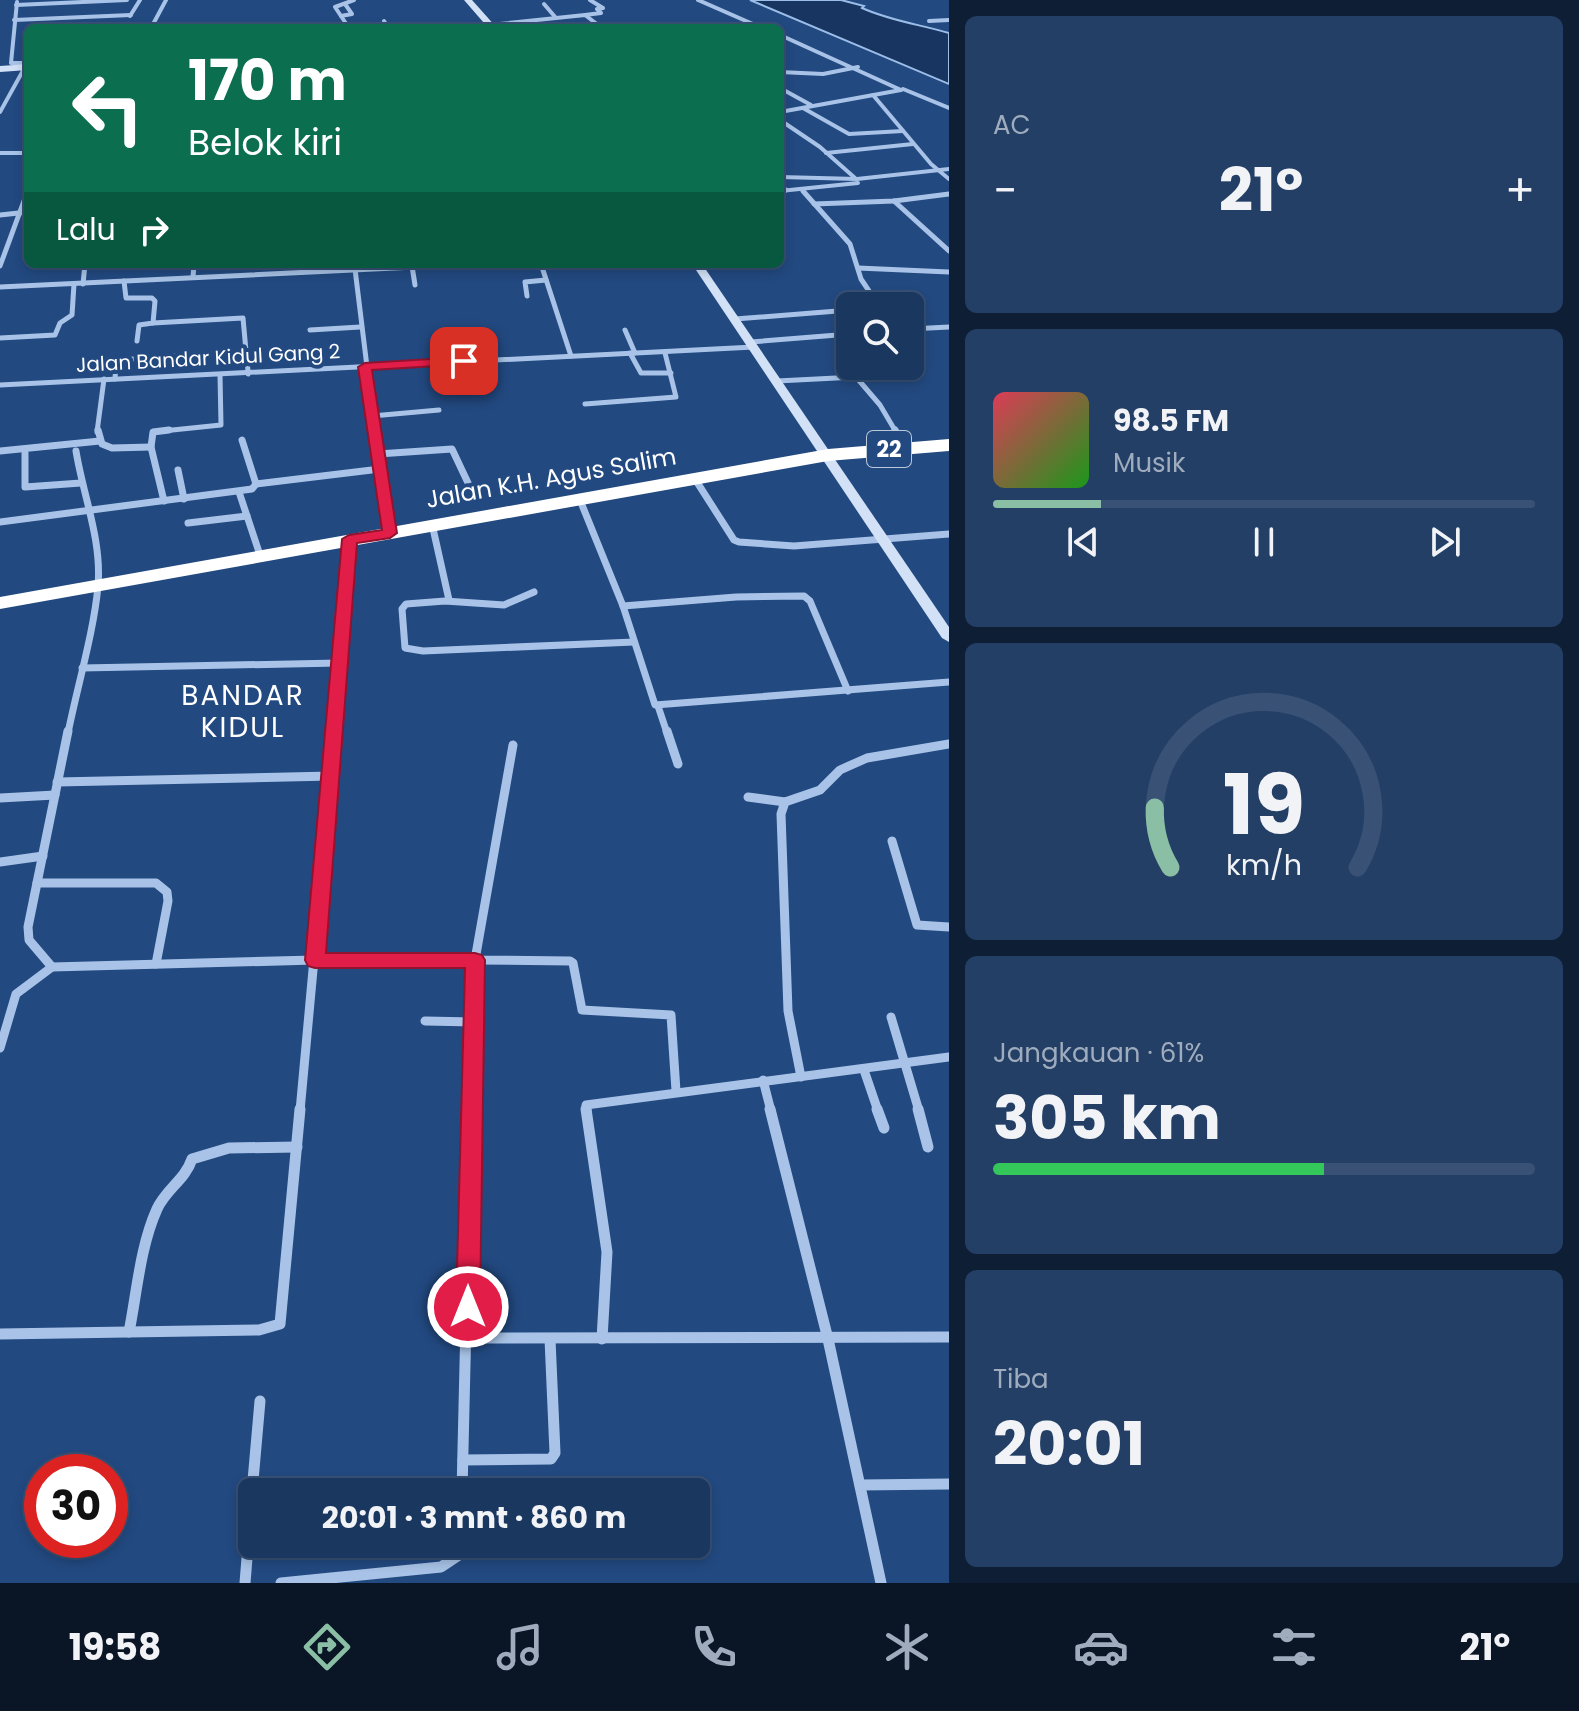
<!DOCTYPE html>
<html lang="id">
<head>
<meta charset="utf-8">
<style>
	:root { --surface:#1a3760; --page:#233f66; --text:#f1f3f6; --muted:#9facbd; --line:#385175; --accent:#8abfa5 }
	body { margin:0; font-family:Poppins,sans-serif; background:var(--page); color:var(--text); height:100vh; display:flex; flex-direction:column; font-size:30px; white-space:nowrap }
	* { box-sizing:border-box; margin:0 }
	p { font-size:26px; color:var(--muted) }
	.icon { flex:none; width:44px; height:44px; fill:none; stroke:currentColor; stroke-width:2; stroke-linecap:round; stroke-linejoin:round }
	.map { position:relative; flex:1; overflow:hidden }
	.sheet { display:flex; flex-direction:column; gap:16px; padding:16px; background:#0e1e35; width:630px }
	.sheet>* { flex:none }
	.banner { position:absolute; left:24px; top:24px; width:760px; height:244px; border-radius:12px; box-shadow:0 4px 12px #0003,0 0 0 2px var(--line); background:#0b6e4f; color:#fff; overflow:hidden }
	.tools { position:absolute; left:836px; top:292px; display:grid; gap:16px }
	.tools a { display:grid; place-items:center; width:88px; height:88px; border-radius:12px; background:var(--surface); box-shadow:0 4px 12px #0003,0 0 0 2px var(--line); font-size:40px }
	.speed { position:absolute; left:24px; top:1454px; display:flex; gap:16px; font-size:40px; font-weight:700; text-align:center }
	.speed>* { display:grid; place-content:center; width:104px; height:104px; border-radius:50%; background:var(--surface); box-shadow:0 4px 12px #0003,0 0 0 2px var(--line); line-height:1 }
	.speed .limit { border:12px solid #d22; background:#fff; color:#111 }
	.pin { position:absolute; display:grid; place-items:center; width:68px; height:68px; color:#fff; margin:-34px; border-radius:16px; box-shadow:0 4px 12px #0006 }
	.me { position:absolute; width:88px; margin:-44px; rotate:0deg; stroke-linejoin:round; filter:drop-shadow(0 0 6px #0008) }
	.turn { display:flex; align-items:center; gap:28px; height:168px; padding:0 32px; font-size:36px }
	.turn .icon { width:104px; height:104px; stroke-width:2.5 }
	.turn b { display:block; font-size:56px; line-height:68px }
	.then { display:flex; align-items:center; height:76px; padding:0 32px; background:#0003; gap:16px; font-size:30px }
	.big { font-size:60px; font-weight:700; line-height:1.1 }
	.sheet .tile { flex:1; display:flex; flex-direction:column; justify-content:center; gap:12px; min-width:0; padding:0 28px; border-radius:12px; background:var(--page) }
	.sheet .dial { align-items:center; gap:0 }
	.dial svg { height:208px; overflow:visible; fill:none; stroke:var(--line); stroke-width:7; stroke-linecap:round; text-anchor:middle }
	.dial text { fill:var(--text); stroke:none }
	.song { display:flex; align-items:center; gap:24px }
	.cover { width:96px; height:96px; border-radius:12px; background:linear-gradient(135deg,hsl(350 70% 55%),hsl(120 70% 35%)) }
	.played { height:8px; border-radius:4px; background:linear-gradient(90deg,var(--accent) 20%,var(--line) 20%) }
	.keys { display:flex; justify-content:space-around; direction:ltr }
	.heat { display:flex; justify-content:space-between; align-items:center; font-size:44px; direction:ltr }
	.charge { height:12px; border-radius:6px; background:linear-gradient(90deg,#34c759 61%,var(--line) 0) }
	.trip { position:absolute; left:238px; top:1478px; width:472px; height:80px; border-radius:12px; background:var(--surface); box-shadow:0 4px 12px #0003,0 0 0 2px var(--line); font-weight:700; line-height:80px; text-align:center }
	.tab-bar { display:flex; height:128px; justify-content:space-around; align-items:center; background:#0a1626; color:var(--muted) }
	.tab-bar .icon { width:56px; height:56px }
	.tab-bar .on { color:var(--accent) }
	.tab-bar b { font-size:36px; color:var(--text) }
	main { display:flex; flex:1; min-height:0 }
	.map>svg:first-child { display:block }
</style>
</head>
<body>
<main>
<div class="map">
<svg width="949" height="1583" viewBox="0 0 949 1583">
	<rect width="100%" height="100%" fill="#224980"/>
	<path fill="#173560" stroke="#9cbde8" stroke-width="2" d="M750,0h91l23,6 -2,2c29,13 56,16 87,25v51z"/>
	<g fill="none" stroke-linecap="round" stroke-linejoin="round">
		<g stroke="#a8c3e7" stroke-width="4">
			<polyline points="698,0 762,28"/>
			<polyline points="17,2 11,63 28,63"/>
			<polyline points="544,4 556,18"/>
			<polyline points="16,5 127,0"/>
			<polyline points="585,15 601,13 597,9 603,8 590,0"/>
			<polyline points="130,16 140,0"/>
			<polyline points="341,16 352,14 345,4"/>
			<polyline points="14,20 131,15"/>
			<polyline points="384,21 388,28"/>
			<polyline points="929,21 949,20"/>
			<polyline points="490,25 585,15 602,28"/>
			<polyline points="151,28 166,0"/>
			<polyline points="349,28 335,7 354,0"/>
			<polyline points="780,35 901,90"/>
			<polyline points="780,72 823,74 858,67"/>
			<polyline points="780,88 811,105"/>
			<polyline points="903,89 949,108"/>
			<polyline points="873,95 931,164 949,179"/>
			<polyline points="803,108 849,134 903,131"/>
			<polyline points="0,112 25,67"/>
			<polyline points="780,112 901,90"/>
			<polyline points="780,120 820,147 855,178"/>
			<polyline points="0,153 28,153"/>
			<polyline points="826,153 913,144"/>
			<polyline points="780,177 857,179 949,169"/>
			<polyline points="780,191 858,183"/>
		</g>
		<g stroke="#a8c3e7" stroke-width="5">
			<polyline points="780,191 786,190"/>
			<polyline points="803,191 850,244 861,279 879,306"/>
			<polyline points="894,201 949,251"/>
			<polyline points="814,204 894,201 949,194"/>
			<polyline points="0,215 28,212"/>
			<polyline points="541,264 571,356"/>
			<polyline points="0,266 28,190"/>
			<polyline points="412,266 415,285"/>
			<polyline points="858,268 949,272"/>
			<polyline points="355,269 375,432"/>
			<polyline points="193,277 194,264"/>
			<polyline points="124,281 126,298 152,298 155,301 153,323 139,325 137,341"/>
			<polyline points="83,284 85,264"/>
			<polyline points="0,287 478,264"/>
			<polyline points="527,296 525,282 546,280"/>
			<polyline points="904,300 909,306"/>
			<polyline points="910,308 920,307"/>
			<polyline points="735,319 850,310"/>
			<polyline points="153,323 243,318 246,351"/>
			<polyline points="910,329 949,327"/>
			<polyline points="310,330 360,327"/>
			<polyline points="625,330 635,353"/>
			<polyline points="0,338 55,335 60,323 72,315 74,284"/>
			<polyline points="751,342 850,334"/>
			<polyline points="630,353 641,373 671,373"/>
			<polyline points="115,379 116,362 120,360 247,351 248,374"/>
			<polyline points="777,381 856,377 880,405 896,432"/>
			<polyline points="0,385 754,347"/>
			<polyline points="585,404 676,397 665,353"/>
			<polyline points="372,416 439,410"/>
			<polyline points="97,432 104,379"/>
			<polyline points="153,432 221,425 220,375"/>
		</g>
		<g stroke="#a8c3e7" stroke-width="7">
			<polyline points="98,430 102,444 112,448 151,447"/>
			<polyline points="375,430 390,533"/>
			<polyline points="895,430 905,448"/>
			<polyline points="0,451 100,441"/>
			<polyline points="25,453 25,487 81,483"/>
			<polyline points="378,454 452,449 469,485"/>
			<polyline points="178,470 184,499"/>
			<polyline points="695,479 734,540 739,542 794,546 949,534"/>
			<polyline points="256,484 380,469"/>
			<polyline points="239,492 260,555"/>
			<polyline points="580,500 623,606 655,705 949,682"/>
			<polyline points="164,501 151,447 153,432 169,430"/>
			<polyline points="0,522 252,489 256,484 242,440"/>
			<polyline points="188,523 247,516"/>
			<polyline points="432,524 449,600"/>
			<polyline points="534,592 504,605 445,601 406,604 402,609 405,648 423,651 634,642"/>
			<polyline points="623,606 736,597 804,596 810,601 848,691"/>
			<polyline points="82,668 339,663"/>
			<polyline points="658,706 667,733"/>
			<path d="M68,733c9,-45 26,-102 30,-147 4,-46 -15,-91 -22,-135"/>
			<polyline points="335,733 349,539"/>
		</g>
		<g stroke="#a8c3e7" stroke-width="9">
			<polyline points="667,731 678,764"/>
			<polyline points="513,745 475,960 570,961 573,963 582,1010 671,1015 676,1091"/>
			<polyline points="57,782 332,776"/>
			<polyline points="748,797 785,802"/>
			<polyline points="0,798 55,795"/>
			<polyline points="892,841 917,925 949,927"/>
			<polyline points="0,862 43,856"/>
			<polyline points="37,883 156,883 167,892 168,901 156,964"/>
			<polyline points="52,967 315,960 475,960 471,1111"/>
			<polyline points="891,1017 919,1111"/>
			<polyline points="425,1021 474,1022"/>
			<polyline points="0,1048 16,994 52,967 29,940 28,927 68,731"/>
			<polyline points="864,1070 878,1111"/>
			<polyline points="801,1077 788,1011 781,814 785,802 820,790 840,770 867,758 949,744"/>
			<polyline points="763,1080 771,1111"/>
			<polyline points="300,1111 335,731"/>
			<polyline points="587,1111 586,1105 949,1057"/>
		</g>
		<g stroke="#a8c3e7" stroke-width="11">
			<polyline points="586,1109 607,1252 602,1339"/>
			<polyline points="770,1109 828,1339 881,1583"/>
			<polyline points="877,1109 884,1128"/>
			<polyline points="918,1109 928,1147"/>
			<path d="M129,1332c8,-40 11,-85 28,-123 9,-20 28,-29 35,-50l37,-11 68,-1"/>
			<polyline points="0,1334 259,1330 280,1324 300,1109"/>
			<polyline points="468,1338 949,1337"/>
			<polyline points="463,1460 551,1459 555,1453 550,1339"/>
			<polyline points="860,1485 949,1484"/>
			<polyline points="252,1492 260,1401"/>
			<polyline points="462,1492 471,1109"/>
			<polyline points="245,1583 252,1496"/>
			<polyline points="281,1583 441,1567 459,1555 460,1544"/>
		</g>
		<g fill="#d2e1f6" fill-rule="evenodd">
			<polygon points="464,0 472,0 497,28 460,28 484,23"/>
			<polygon points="28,64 28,70 0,72 0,66"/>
			<polygon points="692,264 702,264 949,627 949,642 942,638"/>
		</g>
		<polygon fill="#fff" fill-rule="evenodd" points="949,439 949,451 828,461 0,609 0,597 828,449"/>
	</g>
	<polygon fill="#e11d48" stroke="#92132f" stroke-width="2" points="464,357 471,361 469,364 372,370 397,533 390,538 357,543 326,953 475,953 482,955 485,960 480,1307 477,1315 468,1318 460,1315 456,1307 465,968 315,968 308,966 305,960 342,539 349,535 382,530 358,367 365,363"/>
	<g text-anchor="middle" stroke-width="8" stroke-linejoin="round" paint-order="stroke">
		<g font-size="20" fill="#fff" stroke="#224980">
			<text transform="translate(208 358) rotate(-3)" y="7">Jalan Bandar Kidul Gang 2</text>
		</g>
		<rect fill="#224980" stroke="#bdc8d9" stroke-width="2" x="867" y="431" width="44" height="36" rx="6"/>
		<g font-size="22" font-weight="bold" fill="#fff">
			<text x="889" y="457">22</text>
		</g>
		<g font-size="24" fill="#fff" stroke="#224980">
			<text transform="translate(551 478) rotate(-10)" y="8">Jalan K.H. Agus Salim</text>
		</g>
		<g font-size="28" letter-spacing="2" fill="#fff" stroke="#224980">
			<text x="243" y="705">BANDAR<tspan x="243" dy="32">KIDUL</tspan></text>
		</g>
	</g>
</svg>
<div class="tools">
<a><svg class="icon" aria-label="search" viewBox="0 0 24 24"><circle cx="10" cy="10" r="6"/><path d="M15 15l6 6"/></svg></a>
</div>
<div class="speed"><div class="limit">30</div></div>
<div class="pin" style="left:464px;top:361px;background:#d93025"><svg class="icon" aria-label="arrive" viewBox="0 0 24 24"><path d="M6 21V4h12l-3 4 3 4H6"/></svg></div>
<svg class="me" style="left:468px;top:1307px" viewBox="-20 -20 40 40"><circle r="17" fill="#e11d48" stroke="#fff" stroke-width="3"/><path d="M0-11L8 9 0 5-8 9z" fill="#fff"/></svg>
<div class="trip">20:01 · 3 mnt · 860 m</div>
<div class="banner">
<div class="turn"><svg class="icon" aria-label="left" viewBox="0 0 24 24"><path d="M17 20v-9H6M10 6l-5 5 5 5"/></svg><div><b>170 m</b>Belok kiri</div></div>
<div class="then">Lalu<svg class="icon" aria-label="right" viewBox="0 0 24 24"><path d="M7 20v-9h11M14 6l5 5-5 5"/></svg></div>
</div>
</div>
<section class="sheet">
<div class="tile"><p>AC</p>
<div class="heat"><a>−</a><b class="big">21°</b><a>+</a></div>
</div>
<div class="tile">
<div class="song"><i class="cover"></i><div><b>98.5 FM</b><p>Musik</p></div></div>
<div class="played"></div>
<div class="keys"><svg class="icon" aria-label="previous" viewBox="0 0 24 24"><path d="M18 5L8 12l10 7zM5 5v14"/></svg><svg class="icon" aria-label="pause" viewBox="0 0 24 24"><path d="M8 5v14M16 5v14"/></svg><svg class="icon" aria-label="next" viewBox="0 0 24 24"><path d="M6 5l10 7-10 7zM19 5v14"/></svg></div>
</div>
<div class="tile dial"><svg viewBox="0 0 100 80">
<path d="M14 69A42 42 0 1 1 86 69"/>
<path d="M14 69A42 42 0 0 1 8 46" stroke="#8abfa5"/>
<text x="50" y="56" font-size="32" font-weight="700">19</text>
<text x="50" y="72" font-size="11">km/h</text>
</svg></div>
<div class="tile"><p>Jangkauan · 61%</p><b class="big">305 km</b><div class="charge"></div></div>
<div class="tile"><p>Tiba</p><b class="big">20:01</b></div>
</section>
</main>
<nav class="tab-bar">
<b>19:58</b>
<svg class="icon on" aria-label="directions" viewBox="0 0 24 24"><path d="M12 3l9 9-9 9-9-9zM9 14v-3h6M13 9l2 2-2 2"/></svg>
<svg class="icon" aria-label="music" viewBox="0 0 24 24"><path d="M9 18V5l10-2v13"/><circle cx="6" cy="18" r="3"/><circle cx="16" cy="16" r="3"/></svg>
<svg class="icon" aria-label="phone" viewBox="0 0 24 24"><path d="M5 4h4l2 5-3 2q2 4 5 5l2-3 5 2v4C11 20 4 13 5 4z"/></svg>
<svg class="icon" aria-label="climate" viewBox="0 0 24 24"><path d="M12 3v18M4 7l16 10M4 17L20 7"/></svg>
<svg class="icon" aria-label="car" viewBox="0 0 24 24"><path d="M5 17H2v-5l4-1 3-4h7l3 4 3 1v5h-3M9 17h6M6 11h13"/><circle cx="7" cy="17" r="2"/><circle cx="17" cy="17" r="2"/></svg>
<svg class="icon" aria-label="filters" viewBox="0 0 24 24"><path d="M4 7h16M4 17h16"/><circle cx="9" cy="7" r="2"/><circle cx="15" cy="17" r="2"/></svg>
<b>21°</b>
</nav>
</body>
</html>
